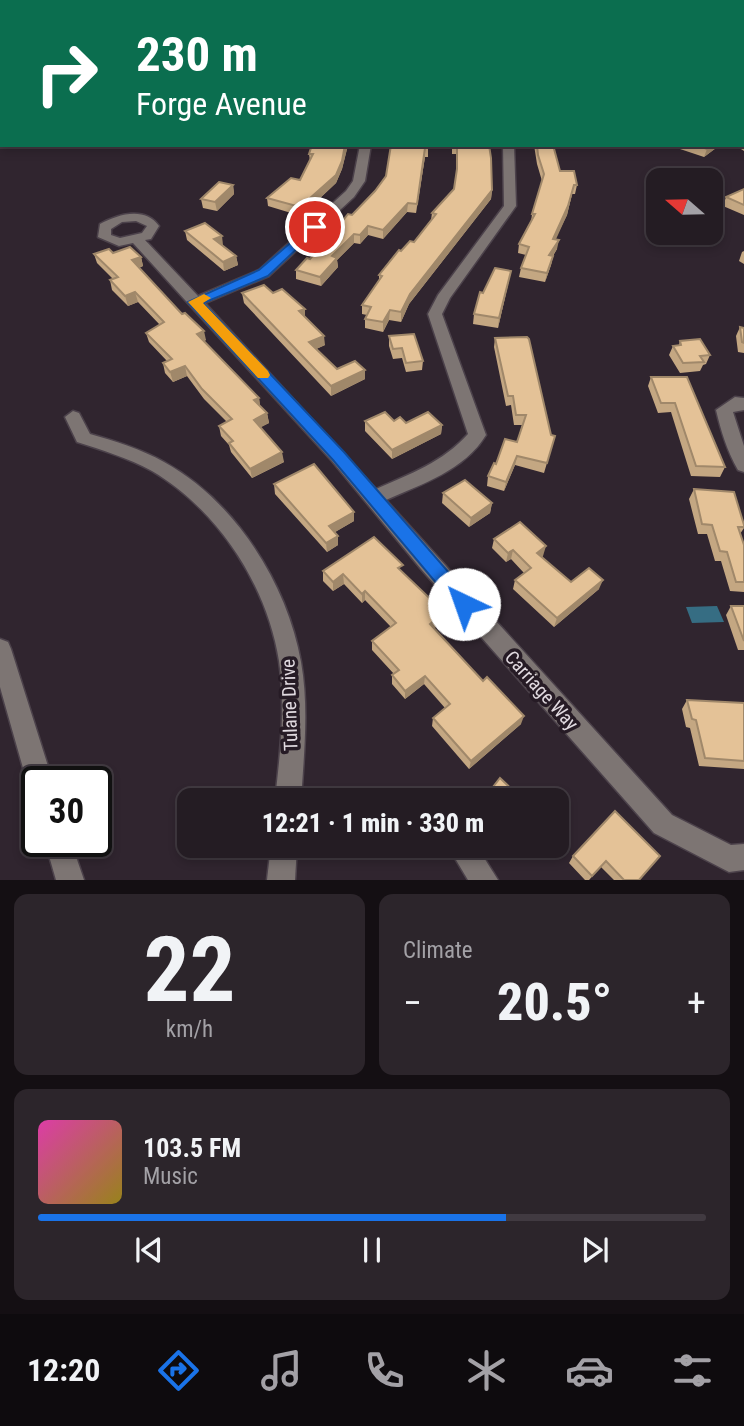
<!DOCTYPE html>
<html lang="en">
<head>
<meta charset="utf-8">
<style>
	:root { --surface:#241c23; --page:#2c252b; --text:#f1f3f6; --muted:#a3a1a6; --line:#413a41; --accent:#1a73e8 }
	body { margin:0; font-family:"Roboto Condensed",sans-serif; background:var(--page); color:var(--text); height:100vh; display:flex; flex-direction:column; font-size:26px; white-space:nowrap }
	* { box-sizing:border-box; margin:0 }
	p { font-size:23px; color:var(--muted) }
	.icon { flex:none; width:38px; height:38px; fill:none; stroke:currentColor; stroke-width:2; stroke-linecap:round; stroke-linejoin:round }
	.map { position:relative; height:880px; overflow:hidden }
	.drawer { display:flex; flex-direction:column; gap:14px; padding:14px; background:#140f13; flex:1 }
	.drawer>* { flex:none }
	.top-card { position:absolute; left:0px; top:0px; width:746px; height:147px; box-shadow:0 4px 10px #0003,0 0 0 2px var(--line); background:#0b6e4f; color:#fff; overflow:hidden }
	.needle { width:46px; rotate:290deg }
	.tools { position:absolute; left:646px; top:168px; display:grid; gap:14px }
	.tools a { display:grid; place-items:center; width:77px; height:77px; border-radius:14px; background:var(--surface); box-shadow:0 4px 10px #0003,0 0 0 2px var(--line); font-size:35px }
	.speed { position:absolute; left:21px; top:766px; display:flex; gap:14px; font-size:35px; font-weight:700; text-align:center }
	.speed>* { display:grid; place-content:center; width:91px; height:91px; border-radius:50%; background:var(--surface); box-shadow:0 4px 10px #0003,0 0 0 2px var(--line); line-height:1 }
	.speed .limit { border:4px solid #111; border-radius:10px; background:#fff; color:#111 }
	.pin { position:absolute; display:grid; place-items:center; width:60px; height:60px; color:#fff; margin:-30px; border:4px solid #fff; border-radius:50%; box-shadow:0 2px 7px #0007 }
	.me { position:absolute; width:77px; margin:-38px; rotate:318deg; stroke-linejoin:round; filter:drop-shadow(0 0 5px #0008) }
	.turn { display:flex; align-items:center; gap:24px; height:147px; padding:0 21px; font-size:32px }
	.turn .icon { width:91px; height:91px; stroke-width:2.5 }
	.turn b { display:block; font-size:49px; line-height:60px }
	.big { font-size:52px; font-weight:800; line-height:1.1 }
	.drawer .card { flex:1; display:flex; flex-direction:column; justify-content:center; gap:10px; min-width:0; padding:0 24px; border-radius:14px; background:var(--page) }
	.drawer .dial { align-items:center; gap:0 }
	.dial b { font-size:91px; line-height:1 }
	.song { display:flex; align-items:center; gap:21px }
	.cover { width:84px; height:84px; border-radius:10px; background:linear-gradient(135deg,hsl(320 70% 55%),hsl(50 70% 35%)) }
	.played { height:7px; border-radius:4px; background:linear-gradient(90deg,var(--accent) 70%,var(--line) 70%) }
	.keys { display:flex; justify-content:space-around; direction:ltr }
	.heat { display:flex; justify-content:space-between; align-items:center; font-size:38px; direction:ltr }
	.drawer .tiles { flex:1; display:grid; gap:14px; grid-template-columns:1fr 1fr }
	.card:last-child { grid-column:span 2 }
	.trip { position:absolute; left:177px; top:788px; width:392px; height:70px; border-radius:14px; background:var(--surface); box-shadow:0 4px 10px #0003,0 0 0 2px var(--line); font-weight:800; line-height:70px; text-align:center }
	.menu { display:flex; height:112px; justify-content:space-around; align-items:center; background:#0e0b0e; color:var(--muted) }
	.menu .icon { width:49px; height:49px }
	.menu .selected { color:var(--accent) }
	.menu b { font-size:32px; color:var(--text) }
	.map>svg:first-child { display:block }
</style>
</head>
<body>
<div class="map">
<svg width="744" height="880" viewBox="0 0 744 880">
	<rect width="100%" height="100%" fill="#30252f"/>
	<polygon fill="#41573c" points="0,0 459,0 2,2 0,74"/>
	<polygon fill="#366d83" points="717,606 724,622 692,623 686,607"/>
	<g fill="none" stroke-linecap="round" stroke-linejoin="round">
		<g stroke="#4c424b" stroke-width="3">
			<g id="minor">
				<path d="M360,145h11l-6,36 -11,16 -85,79 -64,27 171,186c34,-15 67,-27 92,-55l-40,-120 10,-19 66,-89 -1,-61h11l2,61 -66,92 -8,16 44,121c-21,35 -64,49 -100,65l286,315 59,30 13,-1v26l-15,2 -75,-39 -233,-264 -89,-108 -199,-218 -14,3 -21,-9 2,-13c18,-10 45,-18 59,2l-8,13 -6,1 53,56 61,-26 87,-79 7,-10zM136,221l11,5 -5,7 -22,5 -9,-3v-6l11,-7z"/>
				<path d="M735,397l9,1v12l-11,2 11,34v26l-6,-2c-11,-19 -17,-39 -22,-60z"/>
				<path d="M73,411l6,2 11,21c25,7 51,15 74,28 71,39 123,121 137,200 8,45 3,92 0,138h-26c5,-46 11,-93 4,-139 -12,-76 -61,-151 -127,-190 -24,-13 -50,-21 -75,-29l-12,-25z"/>
				<polygon points="0,639 8,642 11,649 53,782 37,782 37,793 31,791 27,782 0,687"/>
				<polygon points="45,842 71,842 84,880 56,880"/>
				<polygon points="271,845 297,845 295,880 267,880"/>
				<polygon points="447,845 476,845 498,880 468,880"/>
			</g>
		</g>
		<use href="#minor" fill="#7d7573" fill-rule="evenodd"/>
	</g>
	<g fill="#c4a782">
		<polygon points="744,135 744,151 735,145 744,145"/>
		<polygon points="312,145 348,145 342,169 336,183 301,216 268,206 267,198 300,180 310,161 309,154"/>
		<polygon points="428,145 428,157 425,157 416,213 407,212 383,239 368,235 360,244 354,243 337,260 338,267 321,286 296,279 296,270 310,259 352,215"/>
		<polygon points="452,145 489,145 492,190 491,199 409,304 401,322 389,320 383,332 365,328 365,319 367,315 362,314 362,305 379,280 379,275 401,251 414,242 431,220 432,213 454,189 456,174 456,154 452,154"/>
		<polygon points="534,145 553,145 560,171 577,185 575,194 572,194 567,215 555,239 557,249 553,256 551,265 545,282 519,277 521,268 526,255 518,253 519,244 531,223 532,214 542,181 537,164"/>
		<polygon points="668,145 717,145 716,148 704,157"/>
		<polygon points="233,185 234,194 217,211 203,208 201,199"/>
		<polygon points="744,189 744,215 723,206 726,197"/>
		<polygon points="185,231 223,245 222,245 236,256 238,265 224,271 187,240"/>
		<polygon points="744,251 744,264 739,261 742,252"/>
		<polygon points="113,253 141,257 143,266 139,268 206,340 204,341 259,398 260,406 267,413 269,423 260,427 284,462 252,478 231,452 229,445 221,436 219,426 227,422 204,399 187,376 173,382 165,373 163,363 167,361 149,342 146,333 160,325 138,302 128,306 112,290 110,280 113,279 97,263 94,254"/>
		<polygon points="509,280 498,328 473,324 474,314 483,293"/>
		<polygon points="242,293 273,293 305,309 305,317 325,345 316,349 337,369 365,370 365,379 331,396 244,303"/>
		<polygon points="740,327 744,328 744,353 738,352 736,336"/>
		<polygon points="389,336 423,361 422,370 406,372 402,358 393,359 389,346"/>
		<polygon points="495,338 551,435 555,436 544,473 515,465 504,491 487,486 488,476 496,464 517,442 522,425 514,425 511,405 506,406 494,347"/>
		<polygon points="680,341 710,355 706,364 703,365 700,371 680,373 669,355 673,346 679,345"/>
		<polygon points="651,377 687,377 725,467 720,477 691,476 671,412 658,413 648,386"/>
		<polygon points="365,421 394,421 406,423 442,425 441,434 392,459 365,431"/>
		<polygon points="274,484 354,521 335,532 338,545 327,552 275,494"/>
		<polygon points="694,489 744,525 744,528 740,534 744,545 744,592 730,591 721,561 715,561 707,534 698,534 689,499"/>
		<polygon points="443,493 492,503 490,513 469,527 442,503"/>
		<polygon points="494,539 543,556 542,557 571,582 599,589 554,627 513,589 515,580 524,573 511,559 506,562 492,548"/>
		<polygon points="323,571 402,572 444,612 443,621 434,628 521,724 469,769 432,726 433,718 445,708 424,684 405,699 392,684 392,675 394,674 372,650 372,641 391,627 365,600 362,603 344,584 333,591 323,581"/>
		<polygon points="731,606 744,606 744,650 738,650 726,615"/>
		<polygon points="687,700 744,703 744,769 699,766 690,728 686,727 682,709"/>
		<polygon points="615,811 639,880 614,880 601,867 589,880 585,880 569,863 573,856"/>
	</g>
	<g fill="#a0886a">
		<polygon points="345,145 348,145 342,169 336,183 301,216 300,207"/>
		<polygon points="711,145 717,145 716,148 704,157 707,149"/>
		<polygon points="425,148 425,157 416,213 417,204"/>
		<polygon points="233,185 234,194 217,211 215,202"/>
		<polygon points="492,190 491,199 409,304 401,322 401,312 410,294"/>
		<polygon points="572,194 567,215 552,248 553,239"/>
		<polygon points="408,203 407,212 383,239 383,230"/>
		<polygon points="368,226 368,235 360,244 360,235"/>
		<polygon points="354,234 354,243 337,260 338,267 321,286 320,277 332,256"/>
		<polygon points="222,236 223,245 216,248 214,239"/>
		<polygon points="559,240 557,249 547,264 549,255"/>
		<polygon points="236,256 238,265 224,271 223,262"/>
		<polygon points="553,256 551,265 545,282 547,273"/>
		<polygon points="141,257 143,266 134,269 132,260"/>
		<polygon points="511,271 509,280 498,328 499,318"/>
		<polygon points="135,292 138,302 128,306 125,296"/>
		<polygon points="305,309 305,318 299,311"/>
		<polygon points="390,310 389,320 383,332 383,322"/>
		<polygon points="204,331 206,340 199,344 197,334"/>
		<polygon points="324,336 325,345 310,352 309,342"/>
		<polygon points="185,366 187,376 173,382 170,372"/>
		<polygon points="365,370 365,379 331,396 331,386"/>
		<polygon points="259,398 260,407 254,400"/>
		<polygon points="267,413 269,423 256,430 254,420"/>
		<polygon points="442,425 441,434 392,459 392,450"/>
		<polygon points="282,452 284,462 252,478 250,469"/>
		<polygon points="517,456 515,465 504,491 506,482"/>
		<polygon points="492,503 490,513 469,527 471,518"/>
		<polygon points="354,512 354,521 330,535 329,526"/>
		<polygon points="338,536 338,545 327,552 326,543"/>
		<polygon points="546,546 543,556 534,562 537,553"/>
		<polygon points="513,550 511,559 506,562 508,553"/>
		<polygon points="343,574 344,584 333,591 333,582"/>
		<polygon points="603,580 599,589 554,627 557,618"/>
		<polygon points="365,591 365,600 362,603 362,594"/>
		<polygon points="444,612 443,621 429,633 430,624"/>
		<polygon points="425,676 424,684 405,699 405,691"/>
		<polygon points="524,716 521,724 469,769 471,761"/>
	</g>
	<g fill="#e4c297" stroke="#a0886a" stroke-width="2">
		<polygon points="312,145 345,145 342,161 336,175 300,207 267,198 291,178 300,180 313,154 309,154"/>
		<polygon points="391,145 428,145 428,148 425,148 417,204 408,203 383,230 368,226 360,235 354,234 332,256 337,258 320,277 296,270 307,258 310,259 348,214 352,215 375,191 386,176"/>
		<polygon points="457,145 489,145 491,158 492,190 410,294 401,312 390,310 383,322 365,319 371,307 362,305 382,276 379,275 399,250 401,251 410,241 414,242 436,214 432,213 454,189 457,169"/>
		<polygon points="537,145 553,145 560,171 574,171 577,185 574,185 568,206 553,239 559,240 549,255 553,256 547,273 521,268 529,247 519,244 535,214 532,214 544,174 538,155"/>
		<polygon points="697,145 711,145 707,149"/>
		<polygon points="219,182 233,185 215,202 201,199"/>
		<polygon points="744,189 744,205 726,197"/>
		<polygon points="205,223 222,236 214,239 236,256 223,262 185,231"/>
		<polygon points="130,247 141,257 132,260 182,314 185,313 204,331 197,334 259,398 254,400 267,413 254,420 282,452 250,469 229,443 233,441 219,426 232,419 202,389 185,366 170,372 163,363 172,359 146,333 164,322 135,292 125,296 110,280 118,277 94,254 109,249 113,253"/>
		<polygon points="495,268 511,271 499,318 474,314 480,292 483,293"/>
		<polygon points="264,285 273,293 282,289 305,309 299,311 324,336 309,342 337,369 355,361 365,370 331,386 242,293"/>
		<polygon points="740,327 744,328 744,343 742,342"/>
		<polygon points="414,334 423,361 406,363 402,348 393,349 389,336"/>
		<polygon points="527,337 529,339 551,435 555,436 547,463 517,456 506,482 488,476 494,463 496,464 505,439 517,442 526,415 516,415 513,396 508,396 495,338"/>
		<polygon points="700,339 710,355 700,356 704,362 683,363 673,346 681,345 680,341"/>
		<polygon points="651,377 687,377 725,467 696,466 675,403 661,403"/>
		<polygon points="385,412 394,421 400,417 406,423 428,412 442,425 392,450 365,421"/>
		<polygon points="314,464 354,512 329,526 338,536 326,543 274,484"/>
		<polygon points="465,480 492,503 471,518 443,493"/>
		<polygon points="694,489 734,492 744,525 744,527 738,527 744,545 744,582 736,582 727,552 720,551 712,525 702,524"/>
		<polygon points="520,522 546,546 537,553 571,582 589,568 603,580 557,618 515,580 531,568 513,550 508,553 494,539"/>
		<polygon points="374,537 403,565 398,568 444,612 430,624 483,681 487,677 524,716 471,761 433,718 450,704 425,676 405,691 392,675 399,670 372,641 396,623 365,591 362,594 343,574 333,582 323,571"/>
		<polygon points="731,606 744,606 744,641"/>
		<polygon points="687,700 744,703 744,761 705,758 696,720 692,719"/>
		<polygon points="500,778 520,797 518,800 490,800 486,796"/>
		<polygon points="615,811 660,856 639,880 624,880 606,861 592,876 573,856"/>
	</g>
	<polygon fill="#1a73e8" stroke="#114b97" stroke-width="2" points="311,225 320,227 268,276 203,303 344,452 471,598 474,604 471,609 464,612 458,609 333,460 188,302 259,270"/>
	<polygon fill="#f59e0b" points="204,294 211,298 203,303 268,371 270,375 268,378 258,378 188,302"/>
	<g text-anchor="middle" stroke-width="7" stroke-linejoin="round" paint-order="stroke">
		<g font-size="19" fill="#e1dae0" stroke="#261b25">
			<text transform="translate(542 690) rotate(48)" y="7">Carriage Way</text>
			<text transform="translate(289 705) rotate(-92)" y="7">Tulane Drive</text>
		</g>
	</g>
</svg>
<div class="tools">
<a><svg class="needle" viewBox="-14 -14 28 28"><path d="M0-13l5 13h-10z" fill="#e53935"/><path d="M0 13l5-13h-10z" fill="#a3a1a6"/></svg></a>
</div>
<div class="speed"><div class="limit">30</div></div>
<div class="pin" style="left:315px;top:227px;background:#d93025"><svg class="icon" aria-label="arrive" viewBox="0 0 24 24"><path d="M6 21V4h12l-3 4 3 4H6"/></svg></div>
<svg class="me" style="left:464px;top:604px" viewBox="-20 -20 40 40"><circle r="19" fill="#fff"/><path d="M0-13L10 11 0 6-10 11z" fill="#1a73e8"/></svg>
<div class="trip">12:21 · 1 min · 330 m</div>
<div class="top-card">
<div class="turn"><svg class="icon" aria-label="right" viewBox="0 0 24 24"><path d="M7 20v-9h11M14 6l5 5-5 5"/></svg><div><b>230 m</b>Forge Avenue</div></div>
</div>
</div>
<section class="drawer">
<div class="tiles">
<div class="card dial"><b>22</b><p>km/h</p></div>
<div class="card"><p>Climate</p>
<div class="heat"><a>−</a><b class="big">20.5°</b><a>+</a></div>
</div>
<div class="card">
<div class="song"><i class="cover"></i><div><b>103.5 FM</b><p>Music</p></div></div>
<div class="played"></div>
<div class="keys"><svg class="icon" aria-label="previous" viewBox="0 0 24 24"><path d="M18 5L8 12l10 7zM5 5v14"/></svg><svg class="icon" aria-label="pause" viewBox="0 0 24 24"><path d="M8 5v14M16 5v14"/></svg><svg class="icon" aria-label="next" viewBox="0 0 24 24"><path d="M6 5l10 7-10 7zM19 5v14"/></svg></div>
</div>
</div>
</section>
<nav class="menu">
<b>12:20</b>
<svg class="icon selected" aria-label="directions" viewBox="0 0 24 24"><path d="M12 3l9 9-9 9-9-9zM9 14v-3h6M13 9l2 2-2 2"/></svg>
<svg class="icon" aria-label="music" viewBox="0 0 24 24"><path d="M9 18V5l10-2v13"/><circle cx="6" cy="18" r="3"/><circle cx="16" cy="16" r="3"/></svg>
<svg class="icon" aria-label="phone" viewBox="0 0 24 24"><path d="M5 4h4l2 5-3 2q2 4 5 5l2-3 5 2v4C11 20 4 13 5 4z"/></svg>
<svg class="icon" aria-label="climate" viewBox="0 0 24 24"><path d="M12 3v18M4 7l16 10M4 17L20 7"/></svg>
<svg class="icon" aria-label="car" viewBox="0 0 24 24"><path d="M5 17H2v-5l4-1 3-4h7l3 4 3 1v5h-3M9 17h6M6 11h13"/><circle cx="7" cy="17" r="2"/><circle cx="17" cy="17" r="2"/></svg>
<svg class="icon" aria-label="filters" viewBox="0 0 24 24"><path d="M4 7h16M4 17h16"/><circle cx="9" cy="7" r="2"/><circle cx="15" cy="17" r="2"/></svg>
</nav>
</body>
</html>
